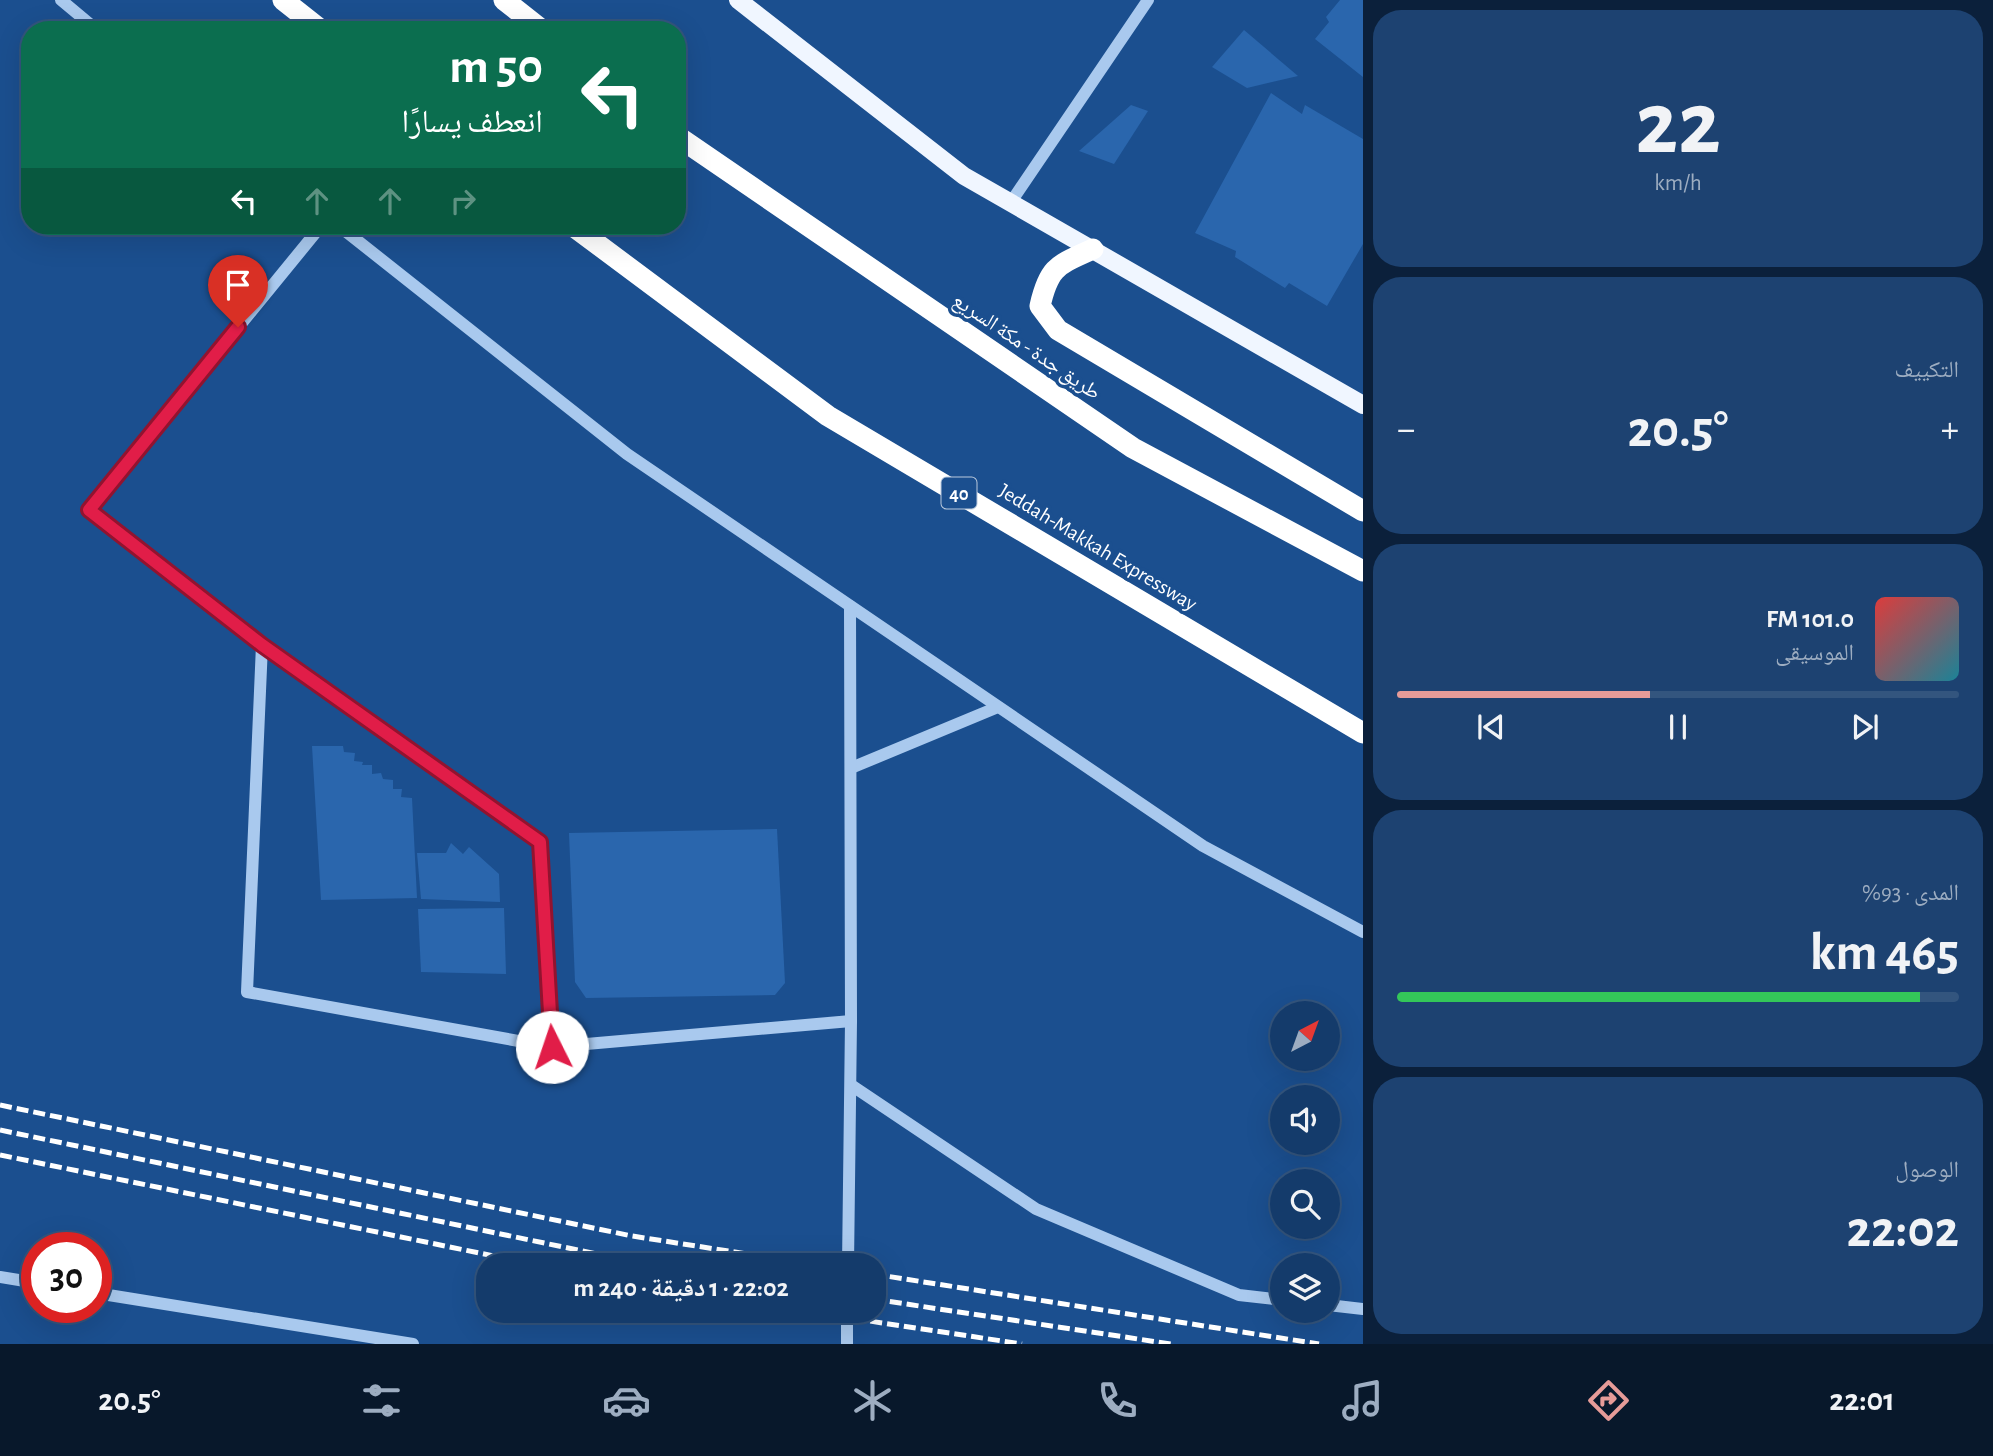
<!DOCTYPE html>
<html lang="ar">
<head>
<meta charset="utf-8">
<style>
	:root { --surface:#143b6b; --page:#1d4271; --text:#f1f3f6; --muted:#9dadc1; --line:#33557e; --accent:#e69b98 }
	body { margin:0; font-family:"Alegreya Sans","Noto Naskh Arabic",sans-serif; background:var(--page); color:var(--text); direction:rtl; height:100vh; display:flex; flex-direction:column; font-size:26px; white-space:nowrap }
	* { box-sizing:border-box; margin:0 }
	p { font-size:23px; color:var(--muted) }
	.icon { flex:none; width:38px; height:38px; fill:none; stroke:currentColor; stroke-width:2; stroke-linecap:round; stroke-linejoin:round }
	.map { position:relative; flex:1; overflow:hidden; direction:ltr }
	.sheet { display:flex; flex-direction:column; gap:10px; padding:10px; background:#0b203b; width:630px }
	.sheet>* { flex:none }
	.guide { position:absolute; left:21px; top:21px; width:665px; height:214px; border-radius:28px; box-shadow:0 7px 28px #0002,0 0 0 2px var(--line); direction:rtl; background:#0b6e4f; color:#fff; overflow:hidden }
	.needle { width:46px; rotate:41deg }
	.buttons { position:absolute; left:1270px; top:1001px; display:grid; gap:14px }
	.buttons a { display:grid; place-items:center; width:70px; height:70px; border-radius:50%; background:var(--surface); box-shadow:0 7px 28px #0002,0 0 0 2px var(--line); font-size:35px }
	.speed { position:absolute; left:21px; top:1232px; display:flex; gap:14px; font-size:35px; font-weight:700; text-align:center }
	.speed>* { display:grid; place-content:center; width:91px; height:91px; border-radius:50%; background:var(--surface); box-shadow:0 7px 28px #0002,0 0 0 2px var(--line); line-height:1 }
	.speed .limit { border:10px solid #d22; background:#fff; color:#111 }
	.pin { position:absolute; display:grid; place-items:center; width:60px; height:60px; color:#fff; margin:-72px -30px; border-radius:50% 50% 50% 0; rotate:-45deg; box-shadow:0 0 7px #0007 }
	.pin .icon { rotate:45deg }
	.me { position:absolute; width:77px; margin:-38px; rotate:356deg; stroke-linejoin:round; filter:drop-shadow(0 0 5px #0008) }
	.turn { display:flex; align-items:center; gap:24px; height:147px; padding:0 28px; font-size:32px }
	.turn .icon { width:91px; height:91px; stroke-width:2.5 }
	.turn b { display:block; font-size:49px; line-height:60px }
	.lanes { display:flex; align-items:center; height:66px; padding:0 28px; background:#0003; justify-content:center; gap:35px; direction:ltr }
	.lanes .off { opacity:.35 }
	.big { font-size:52px; font-weight:700; line-height:1.1 }
	.sheet .card { flex:1; display:flex; flex-direction:column; justify-content:center; gap:10px; min-width:0; padding:0 24px; border-radius:28px; background:var(--page) }
	.sheet .dial { align-items:center; gap:0 }
	.dial b { font-size:91px; line-height:1 }
	.song { display:flex; align-items:center; gap:21px }
	.cover { width:84px; height:84px; border-radius:10px; background:linear-gradient(135deg,hsl(0 70% 55%),hsl(190 70% 35%)) }
	.played { height:7px; border-radius:4px; background:linear-gradient(90deg,var(--accent) 45%,var(--line) 45%) }
	.keys { display:flex; justify-content:space-around; direction:ltr }
	.heat { display:flex; justify-content:space-between; align-items:center; font-size:38px; direction:ltr }
	.charge { height:10px; border-radius:5px; background:linear-gradient(90deg,#34c759 93%,var(--line) 0) }
	.trip { position:absolute; left:476px; top:1253px; width:410px; height:70px; border-radius:28px; background:var(--surface); box-shadow:0 7px 28px #0002,0 0 0 2px var(--line); font-weight:700; line-height:70px; text-align:center; direction:rtl }
	.tab-bar { display:flex; height:112px; justify-content:space-around; align-items:center; background:#08182b; color:var(--muted) }
	.tab-bar .icon { width:49px; height:49px }
	.tab-bar .active { color:var(--accent) }
	.tab-bar b { font-size:32px; color:var(--text) }
	main { display:flex; flex:1; min-height:0 }
	.map>svg:first-child { display:block }
</style>
</head>
<body>
<main>
<section class="sheet">
<div class="card dial"><b>22</b><p>km/h</p></div>
<div class="card"><p>التكييف</p>
<div class="heat"><a>−</a><b class="big">20.5°</b><a>+</a></div>
</div>
<div class="card">
<div class="song"><i class="cover"></i><div><b>101.0 FM</b><p>الموسيقى</p></div></div>
<div class="played"></div>
<div class="keys"><svg class="icon" aria-label="previous" viewBox="0 0 24 24"><path d="M18 5L8 12l10 7zM5 5v14"/></svg><svg class="icon" aria-label="pause" viewBox="0 0 24 24"><path d="M8 5v14M16 5v14"/></svg><svg class="icon" aria-label="next" viewBox="0 0 24 24"><path d="M6 5l10 7-10 7zM19 5v14"/></svg></div>
</div>
<div class="card"><p>المدى · 93%</p><b class="big">465 km</b><div class="charge"></div></div>
<div class="card"><p>الوصول</p><b class="big">22:02</b></div>
</section>
<div class="map">
<svg width="1363" height="1344" viewBox="0 0 1363 1344">
	<rect width="100%" height="100%" fill="#1b4f8f"/>
	<g fill="#2a66ad">
		<polygon points="1340,0 1363,0 1363,77 1315,39 1329,22 1326,17"/>
		<polygon points="1244,30 1298,76 1247,88 1212,67"/>
		<polygon points="1271,93 1302,114 1305,105 1363,139 1363,244 1327,306 1289,283 1285,288 1235,257 1236,251 1195,233"/>
		<polygon points="1131,105 1148,111 1114,164 1079,151"/>
		<polygon points="312,746 343,746 344,752 355,753 354,761 363,762 362,765 372,765 372,774 381,773 383,779 393,780 393,789 402,789 401,797 412,798 417,898 321,900"/>
		<polygon points="777,829 785,983 775,995 586,998 575,982 569,833"/>
		<polygon points="451,843 463,854 469,847 499,874 500,902 421,899 417,853 446,853"/>
		<polygon points="504,908 506,974 421,972 418,909"/>
	</g>
	<g fill="none" stroke-linecap="round" stroke-linejoin="round">
		<g stroke="#a9c9ee" stroke-width="12">
			<polyline points="61,0 97,30"/>
			<polyline points="1011,202 1148,0"/>
			<polyline points="321,226 89,510 262,645 539,842 552,1047"/>
			<polyline points="339,226 627,454 1203,846 1363,932"/>
			<polyline points="262,645 247,992 552,1047 851,1021"/>
			<polyline points="851,768 998,707"/>
			<polyline points="851,1085 1036,1209 1239,1295 1283,1300"/>
			<polyline points="848,1265 851,1021 850,606"/>
			<polyline points="0,1277 37,1283"/>
			<polyline points="96,1293 413,1344"/>
			<polyline points="1328,1305 1363,1309"/>
			<polyline points="847,1344 847,1311"/>
		</g>
		<polyline stroke="#f0f6ff" stroke-width="18" points="738,0 964,176 1363,405"/>
		<g stroke="#fff" stroke-width="21">
			<polyline points="283,0 321,30"/>
			<polyline points="504,0 542,30"/>
			<polyline points="677,136 1133,448 1363,571"/>
			<polyline points="573,226 828,416 1363,733"/>
			<path d="M1093,249c-35,16 -44,17 -53,57l18,24 305,181"/>
		</g>
		<g stroke="#fff" stroke-width="5" stroke-dasharray="12 5" stroke-linecap="butt">
			<polyline points="0,1105 632,1236 818,1265"/>
			<polyline points="0,1130 650,1265"/>
			<polyline points="0,1155 538,1265"/>
			<polyline points="873,1274 1319,1344"/>
			<polyline points="873,1299 1171,1344"/>
			<polyline points="803,1311 1022,1344"/>
		</g>
	</g>
	<g fill="none" stroke-linecap="round" stroke-linejoin="round">
		<g stroke="#92132f" stroke-width="18">
			<polyline id="route" points="238,327 89,510 262,645 540,842 552,1047"/>
		</g>
		<use href="#route" stroke="#e11d48" stroke-width="12"/>
	</g>
	<g text-anchor="middle" stroke-width="7" stroke-linejoin="round" paint-order="stroke">
		<rect fill="#1b4f8f" stroke="#bbcadd" stroke-width="2" x="941.5" y="477.5" width="35" height="31" rx="5"/>
		<g font-size="19" font-weight="bold" fill="#fff">
			<text x="959" y="500">40</text>
		</g>
		<g font-size="21" fill="#fff" stroke="#1b4f8f">
			<text transform="translate(1027 346) rotate(34)" y="7">طريق جدة - مكة السريع</text>
			<text transform="translate(1098 547) rotate(31)" y="7">Jeddah-Makkah Expressway</text>
		</g>
	</g>
</svg>
<div class="buttons">
<a><svg class="needle" viewBox="-14 -14 28 28"><path d="M0-13l5 13h-10z" fill="#e53935"/><path d="M0 13l5-13h-10z" fill="#9dadc1"/></svg></a>
<a><svg class="icon" aria-label="sound" viewBox="0 0 24 24"><path d="M4 9h4l5-4v14l-5-4H4zM17 9q2 3 0 6"/></svg></a>
<a><svg class="icon" aria-label="search" viewBox="0 0 24 24"><circle cx="10" cy="10" r="6"/><path d="M15 15l6 6"/></svg></a>
<a><svg class="icon" aria-label="layers" viewBox="0 0 24 24"><path d="M12 4l9 5-9 5-9-5zM3 14l9 5 9-5"/></svg></a>
</div>
<div class="speed"><div class="limit">30</div></div>
<div class="pin" style="left:238px;top:327px;background:#d93025"><svg class="icon" aria-label="arrive" viewBox="0 0 24 24"><path d="M6 21V4h12l-3 4 3 4H6"/></svg></div>
<svg class="me" style="left:552px;top:1047px" viewBox="-20 -20 40 40"><circle r="19" fill="#fff"/><path d="M0-13L10 11 0 6-10 11z" fill="#e11d48"/></svg>
<div class="trip">22:02 · 1 دقيقة · 240 m</div>
<div class="guide">
<div class="turn"><svg class="icon" aria-label="left" viewBox="0 0 24 24"><path d="M17 20v-9H6M10 6l-5 5 5 5"/></svg><div><b>50 m</b>انعطف يسارًا</div></div>
<div class="lanes"><svg class="icon" aria-label="left" viewBox="0 0 24 24"><path d="M17 20v-9H6M10 6l-5 5 5 5"/></svg><svg class="icon off" aria-label="ahead" viewBox="0 0 24 24"><path d="M12 20V5M6 11l6-6 6 6"/></svg><svg class="icon off" aria-label="ahead" viewBox="0 0 24 24"><path d="M12 20V5M6 11l6-6 6 6"/></svg><svg class="icon off" aria-label="right" viewBox="0 0 24 24"><path d="M7 20v-9h11M14 6l5 5-5 5"/></svg></div>
</div>
</div>
</main>
<nav class="tab-bar">
<b>22:01</b>
<svg class="icon active" aria-label="directions" viewBox="0 0 24 24"><path d="M12 3l9 9-9 9-9-9zM9 14v-3h6M13 9l2 2-2 2"/></svg>
<svg class="icon" aria-label="music" viewBox="0 0 24 24"><path d="M9 18V5l10-2v13"/><circle cx="6" cy="18" r="3"/><circle cx="16" cy="16" r="3"/></svg>
<svg class="icon" aria-label="phone" viewBox="0 0 24 24"><path d="M5 4h4l2 5-3 2q2 4 5 5l2-3 5 2v4C11 20 4 13 5 4z"/></svg>
<svg class="icon" aria-label="climate" viewBox="0 0 24 24"><path d="M12 3v18M4 7l16 10M4 17L20 7"/></svg>
<svg class="icon" aria-label="car" viewBox="0 0 24 24"><path d="M5 17H2v-5l4-1 3-4h7l3 4 3 1v5h-3M9 17h6M6 11h13"/><circle cx="7" cy="17" r="2"/><circle cx="17" cy="17" r="2"/></svg>
<svg class="icon" aria-label="filters" viewBox="0 0 24 24"><path d="M4 7h16M4 17h16"/><circle cx="9" cy="7" r="2"/><circle cx="15" cy="17" r="2"/></svg>
<b>20.5°</b>
</nav>
</body>
</html>
